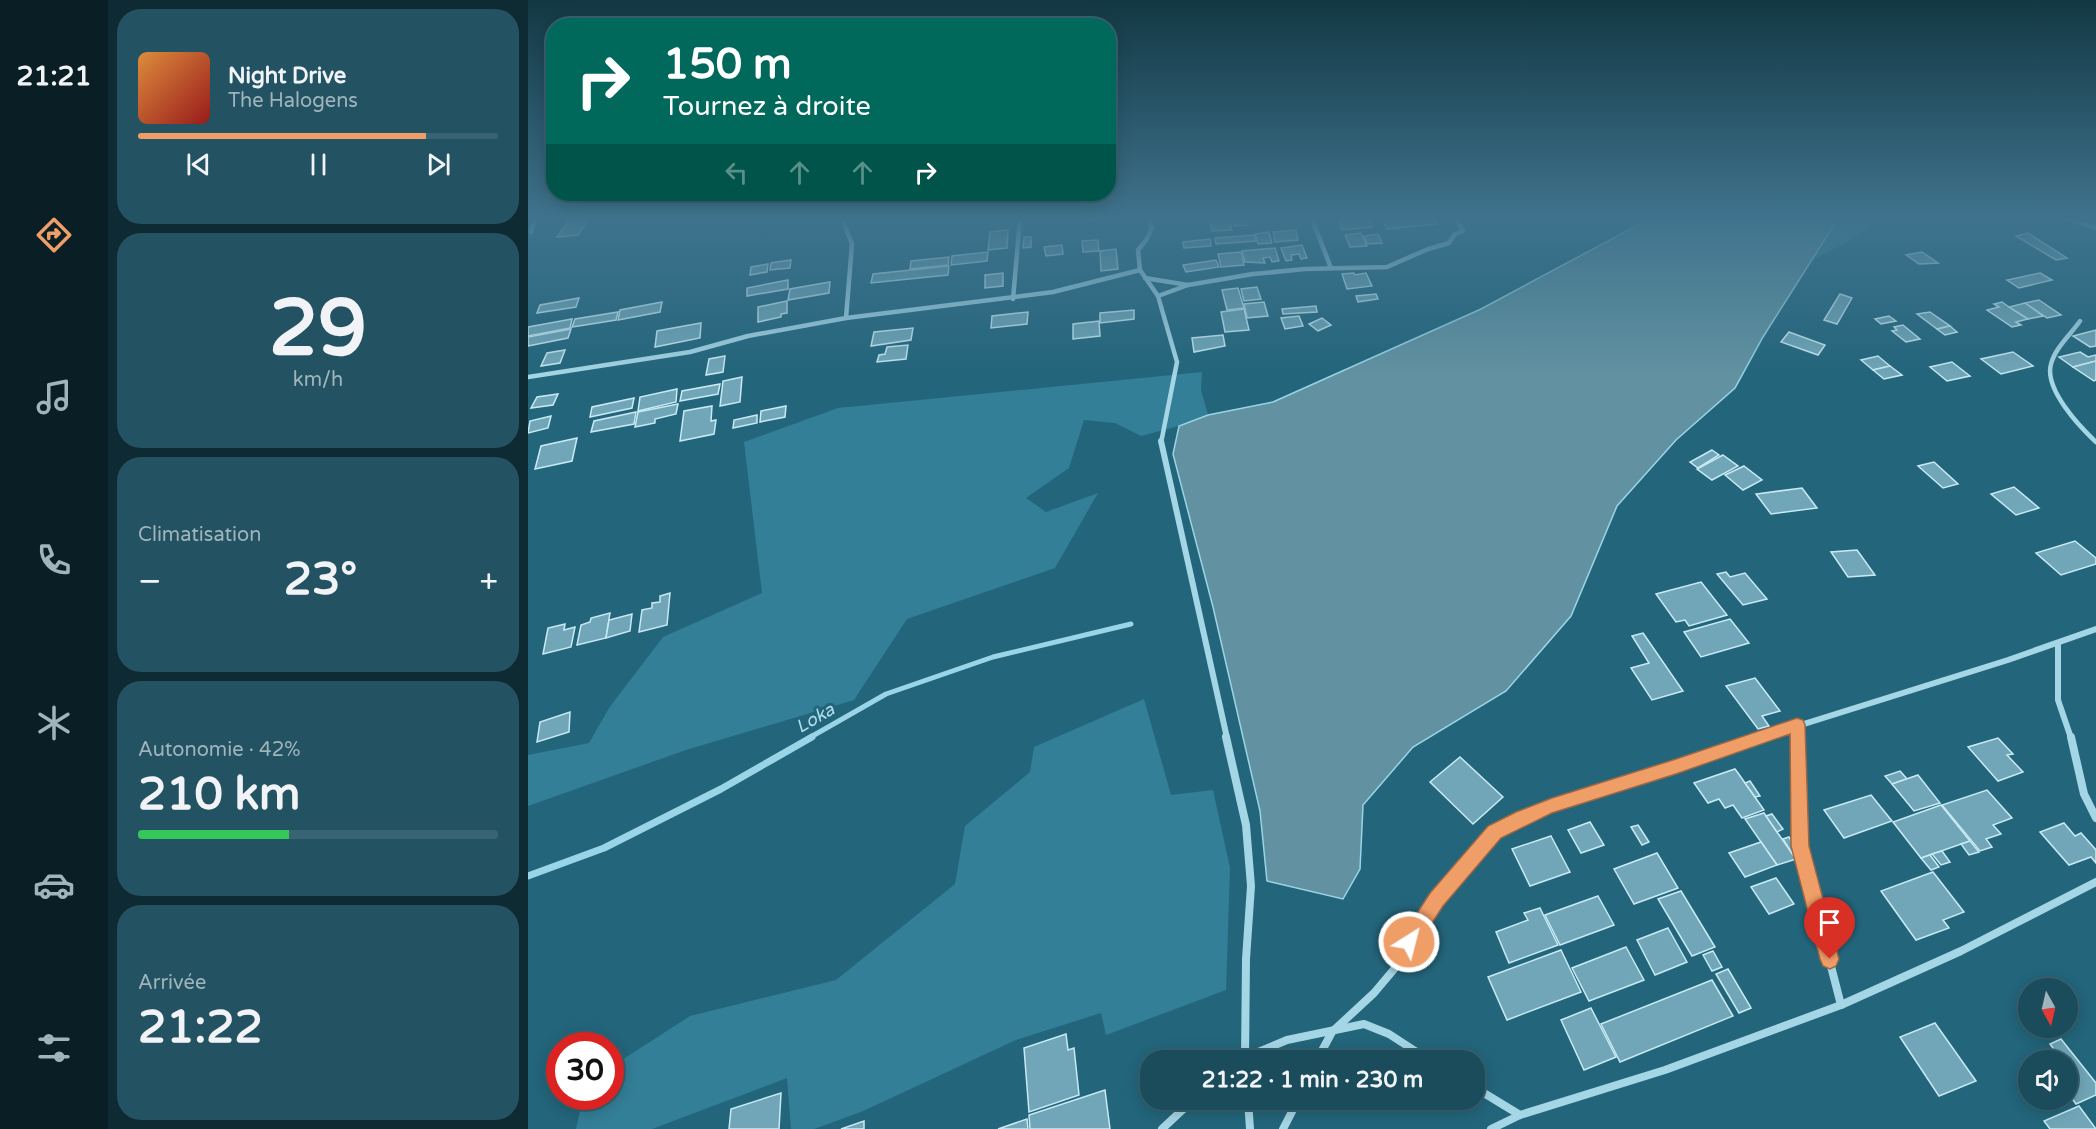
<!DOCTYPE html>
<html lang="fr">
<head>
<meta charset="utf-8">
<style>
	:root { --surface:#1a4c5c; --page:#235362; --text:#f1f3f6; --muted:#9fb4bb; --line:#386372; --accent:#f09e68 }
	body { margin:0; font-family:"Varela Round",sans-serif; background:var(--page); color:var(--text); height:100vh; display:flex; flex-direction:column; font-size:22px; white-space:nowrap }
	* { box-sizing:border-box; margin:0 }
	p { font-size:20px; color:var(--muted) }
	.icon { flex:none; width:33px; height:33px; fill:none; stroke:currentColor; stroke-width:2; stroke-linecap:round; stroke-linejoin:round }
	.map { position:relative; flex:1; overflow:hidden }
	.details { display:flex; flex-direction:column; gap:9px; padding:9px; background:#0e2a33; width:420px }
	.details>* { flex:none }
	.hud { position:absolute; left:18px; top:18px; width:570px; height:183px; border-radius:24px; box-shadow:0 3px 15px #0003,0 0 0 2px var(--line); background:#00695c; color:#fff; overflow:hidden }
	.needle { width:39px; rotate:172deg }
	.tools { position:absolute; left:1490px; top:978px; display:grid; gap:12px }
	.tools a { display:grid; place-items:center; width:60px; height:60px; border-radius:50%; background:var(--surface); box-shadow:0 3px 15px #0003,0 0 0 2px var(--line); font-size:30px }
	.speed { position:absolute; left:18px; top:1032px; display:flex; gap:12px; font-size:30px; font-weight:700; text-align:center }
	.speed>* { display:grid; place-content:center; width:78px; height:78px; border-radius:50%; background:var(--surface); box-shadow:0 3px 15px #0003,0 0 0 2px var(--line); line-height:1 }
	.speed .limit { border:9px solid #d22; background:#fff; color:#111 }
	.pin { position:absolute; display:grid; place-items:center; width:51px; height:51px; color:#fff; margin:-62px -26px; border-radius:50% 50% 50% 0; rotate:-45deg; box-shadow:0 0 6px #0007 }
	.pin .icon { rotate:45deg }
	.me { position:absolute; width:66px; margin:-33px; rotate:36deg; stroke-linejoin:round; filter:drop-shadow(0 0 4px #0008) }
	.turn { display:flex; align-items:center; gap:21px; height:126px; padding:0 18px; font-size:27px }
	.turn .icon { width:78px; height:78px; stroke-width:2.5 }
	.turn b { display:block; font-size:42px; line-height:51px }
	.lanes { display:flex; align-items:center; height:57px; padding:0 18px; background:#0003; justify-content:center; gap:30px; direction:ltr }
	.lanes .off { opacity:.35 }
	.big { font-size:45px; font-weight:700; line-height:1.1 }
	.details .widget { flex:1; display:flex; flex-direction:column; justify-content:center; gap:9px; min-width:0; padding:0 21px; border-radius:24px; background:var(--page) }
	.details .dial { align-items:center; gap:0 }
	.dial b { font-size:78px; line-height:1 }
	.song { display:flex; align-items:center; gap:18px }
	.cover { width:72px; height:72px; border-radius:9px; background:linear-gradient(135deg,hsl(30 70% 55%),hsl(0 70% 35%)) }
	.played { height:6px; border-radius:3px; background:linear-gradient(90deg,var(--accent) 80%,var(--line) 80%) }
	.keys { display:flex; justify-content:space-around; direction:ltr }
	.heat { display:flex; justify-content:space-between; align-items:center; font-size:33px; direction:ltr }
	.charge { height:9px; border-radius:4px; background:linear-gradient(90deg,#34c759 42%,var(--line) 0) }
	.trip { position:absolute; left:612px; top:1050px; width:345px; height:60px; border-radius:24px; background:var(--surface); box-shadow:0 3px 15px #0003,0 0 0 2px var(--line); font-weight:700; line-height:60px; text-align:center }
	main { display:flex; flex:1; min-height:0 }
	.tabs { display:flex; flex-direction:column; width:108px; justify-content:space-around; align-items:center; background:#0a1e25; color:var(--muted) }
	.tabs .icon { width:42px; height:42px }
	.tabs .active { color:var(--accent) }
	.tabs b { font-size:27px; color:var(--text) }
	.map>svg:first-child { display:block }
</style>
</head>
<body>
<main>
<nav class="tabs">
<b>21:21</b>
<svg class="icon active" aria-label="directions" viewBox="0 0 24 24"><path d="M12 3l9 9-9 9-9-9zM9 14v-3h6M13 9l2 2-2 2"/></svg>
<svg class="icon" aria-label="music" viewBox="0 0 24 24"><path d="M9 18V5l10-2v13"/><circle cx="6" cy="18" r="3"/><circle cx="16" cy="16" r="3"/></svg>
<svg class="icon" aria-label="phone" viewBox="0 0 24 24"><path d="M5 4h4l2 5-3 2q2 4 5 5l2-3 5 2v4C11 20 4 13 5 4z"/></svg>
<svg class="icon" aria-label="climate" viewBox="0 0 24 24"><path d="M12 3v18M4 7l16 10M4 17L20 7"/></svg>
<svg class="icon" aria-label="car" viewBox="0 0 24 24"><path d="M5 17H2v-5l4-1 3-4h7l3 4 3 1v5h-3M9 17h6M6 11h13"/><circle cx="7" cy="17" r="2"/><circle cx="17" cy="17" r="2"/></svg>
<svg class="icon" aria-label="filters" viewBox="0 0 24 24"><path d="M4 7h16M4 17h16"/><circle cx="9" cy="7" r="2"/><circle cx="15" cy="17" r="2"/></svg>
</nav>
<section class="details">
<div class="widget">
<div class="song"><i class="cover"></i><div><b>Night Drive</b><p>The Halogens</p></div></div>
<div class="played"></div>
<div class="keys"><svg class="icon" aria-label="previous" viewBox="0 0 24 24"><path d="M18 5L8 12l10 7zM5 5v14"/></svg><svg class="icon" aria-label="pause" viewBox="0 0 24 24"><path d="M8 5v14M16 5v14"/></svg><svg class="icon" aria-label="next" viewBox="0 0 24 24"><path d="M6 5l10 7-10 7zM19 5v14"/></svg></div>
</div>
<div class="widget dial"><b>29</b><p>km/h</p></div>
<div class="widget"><p>Climatisation</p>
<div class="heat"><a>−</a><b class="big">23°</b><a>+</a></div>
</div>
<div class="widget"><p>Autonomie · 42%</p><b class="big">210 km</b><div class="charge"></div></div>
<div class="widget"><p>Arrivée</p><b class="big">21:22</b></div>
</section>
<div class="map">
<svg width="1568" height="1129" viewBox="0 0 1568 1129">
	<rect width="100%" height="100%" fill="#23657b"/>
	<g fill="#337f97">
		<polygon points="1294,219 1359,219 1347,222 1321,241 1286,259 1306,225"/>
		<polygon points="674,372 673,390 680,415 651,426 613,436 587,423 556,420 541,468 498,498 518,512 570,493 527,568 379,619 326,700 158,750 0,806 0,755 61,743 81,708 135,637 234,593 216,442 310,408"/>
		<polygon points="616,699 643,795 685,790 702,868 698,990 578,1035 573,1013 488,1040 333,1112 286,1129 263,1129 259,1078 124,1129 48,1129 55,1097 82,1096 83,1067 162,1016 308,980 427,884 437,826 502,772 506,747"/>
	</g>
	<polygon fill="#6292a1" stroke="#99d5e6" stroke-width="1.5" points="1121,219 1293,219 1306,225 1235,337 1207,388 1148,440 1089,506 1043,616 978,691 885,747 835,805 832,869 815,899 739,881 732,811 685,607 645,454 651,426 680,415 745,402 953,309"/>
	<g fill="none" stroke-linecap="round" stroke-linejoin="round">
		<polyline stroke="#99d5e6" stroke-width="4" points="1539,219 1568,228"/>
		<polyline stroke="#99d5e6" stroke-width="5" points="281,738 358,694 465,657 603,624"/>
		<polyline stroke="#99d5e6" stroke-width="7" points="0,876 76,848 193,789 284,737"/>
	</g>
	<g fill="#70a6b7" stroke="#c8eaf4" stroke-width="1.5">
		<polygon points="61,219 50,235 29,237 41,220"/>
		<polygon points="704,219 718,219 720,225 706,226"/>
		<polygon points="841,219 844,227 814,230 811,222"/>
		<polygon points="878,219 907,219 909,224 859,229 855,222"/>
		<polygon points="702,220 704,230 684,231 682,222"/>
		<polygon points="480,230 479,248 460,250 462,232"/>
		<polygon points="768,230 770,240 747,242 745,232"/>
		<polygon points="741,232 744,243 730,244 727,234"/>
		<polygon points="833,233 839,246 822,247 817,235"/>
		<polygon points="1500,233 1539,258 1528,260 1488,236"/>
		<polygon points="850,234 854,243 839,244 836,236"/>
		<polygon points="726,235 728,241 688,244 687,238"/>
		<polygon points="496,237 503,237 503,247 495,248"/>
		<polygon points="682,239 683,246 656,248 655,242"/>
		<polygon points="570,240 571,251 555,252 554,241"/>
		<polygon points="534,245 535,254 518,256 516,247"/>
		<polygon points="774,245 779,258 773,259 771,254 763,255 764,260 758,261 753,248"/>
		<polygon points="747,248 751,261 744,262 742,257 735,258 737,263 717,262 714,251"/>
		<polygon points="588,249 590,269 573,271 572,251"/>
		<polygon points="460,252 459,261 423,265 424,256"/>
		<polygon points="713,252 716,265 693,267 690,254"/>
		<polygon points="1394,252 1410,263 1391,264 1378,255"/>
		<polygon points="421,257 420,265 382,269 383,261"/>
		<polygon points="263,260 262,268 242,270 243,263"/>
		<polygon points="688,260 691,267 658,272 655,265"/>
		<polygon points="240,264 239,272 222,275 223,267"/>
		<polygon points="421,266 420,275 343,283 345,274"/>
		<polygon points="475,273 475,286 457,288 457,275"/>
		<polygon points="826,273 827,275 838,273 844,286 819,289 814,274"/>
		<polygon points="1512,273 1524,280 1491,288 1479,280"/>
		<polygon points="260,280 260,289 219,296 219,288"/>
		<polygon points="302,282 301,293 260,300 262,289"/>
		<polygon points="729,287 733,299 716,301 713,289"/>
		<polygon points="710,288 716,308 699,310 694,290"/>
		<polygon points="848,294 850,299 830,302 828,296"/>
		<polygon points="1312,294 1324,298 1309,324 1296,320"/>
		<polygon points="51,298 48,307 9,313 12,305"/>
		<polygon points="1511,300 1533,315 1519,318 1497,303"/>
		<polygon points="259,301 259,313 253,314 253,317 230,322 230,307"/>
		<polygon points="134,302 132,312 90,320 92,310"/>
		<polygon points="736,302 740,316 719,318 716,304"/>
		<polygon points="1474,302 1481,307 1500,319 1488,322 1493,325 1484,327 1459,310 1471,307 1466,304"/>
		<polygon points="1497,303 1515,316 1500,319 1481,307"/>
		<polygon points="788,306 789,312 755,314 754,309"/>
		<polygon points="716,309 721,330 697,332 693,312"/>
		<polygon points="606,310 606,319 572,323 572,313"/>
		<polygon points="90,312 88,320 44,327 47,319"/>
		<polygon points="500,312 499,324 463,328 464,316"/>
		<polygon points="1402,312 1422,326 1409,329 1389,314"/>
		<polygon points="771,316 775,326 757,329 753,318"/>
		<polygon points="1361,316 1368,321 1353,324 1347,319"/>
		<polygon points="794,318 803,325 790,331 781,324"/>
		<polygon points="44,319 42,328 0,336 0,327"/>
		<polygon points="571,321 572,336 545,339 545,324"/>
		<polygon points="173,323 172,338 127,347 129,331"/>
		<polygon points="1375,325 1392,339 1378,342 1364,331 1369,330 1366,327"/>
		<polygon points="1422,326 1429,332 1417,335 1409,329"/>
		<polygon points="385,328 383,340 343,346 346,332"/>
		<polygon points="43,329 40,338 0,346 0,337"/>
		<polygon points="1568,330 1568,346 1562,347 1545,336"/>
		<polygon points="1261,332 1297,345 1290,355 1253,342"/>
		<polygon points="695,335 697,346 666,352 664,338"/>
		<polygon points="380,345 378,359 349,362 351,355 357,354 359,347"/>
		<polygon points="37,350 32,363 13,366 19,353"/>
		<polygon points="1485,352 1505,366 1473,374 1453,359"/>
		<polygon points="1552,352 1560,357 1568,355 1568,361 1545,367 1531,357"/>
		<polygon points="197,356 195,372 178,375 181,359"/>
		<polygon points="1350,356 1362,366 1345,370 1333,360"/>
		<polygon points="1568,361 1568,380 1566,381 1545,367"/>
		<polygon points="1424,362 1442,376 1419,381 1402,367"/>
		<polygon points="1362,366 1374,375 1356,379 1345,370"/>
		<polygon points="214,377 212,402 192,406 195,381"/>
		<polygon points="192,384 190,394 152,401 154,391"/>
		<polygon points="149,389 148,402 110,411 112,397"/>
		<polygon points="30,394 25,405 3,408 9,397"/>
		<polygon points="106,398 104,408 62,417 64,407"/>
		<polygon points="150,404 148,414 127,419 127,423 107,427 110,412"/>
		<polygon points="184,406 183,421 188,420 186,434 152,441 156,411"/>
		<polygon points="258,406 257,417 232,422 233,411"/>
		<polygon points="108,412 106,424 63,432 66,421"/>
		<polygon points="229,415 229,423 205,428 206,420"/>
		<polygon points="23,416 20,428 0,433 2,421"/>
		<polygon points="49,438 44,461 7,469 13,446"/>
		<polygon points="1184,450 1191,455 1170,468 1162,462"/>
		<polygon points="1195,455 1210,466 1184,480 1169,469"/>
		<polygon points="1406,462 1430,484 1415,488 1390,466"/>
		<polygon points="1216,466 1234,480 1215,490 1197,475"/>
		<polygon points="1486,487 1511,508 1488,515 1463,494"/>
		<polygon points="1274,488 1289,508 1243,514 1228,494"/>
		<polygon points="1547,541 1568,558 1568,564 1533,575 1508,553"/>
		<polygon points="1329,550 1347,575 1320,577 1303,552"/>
		<polygon points="1198,572 1202,577 1217,573 1239,599 1215,605 1189,574"/>
		<polygon points="1173,582 1199,615 1161,626 1157,620 1148,622 1128,594"/>
		<polygon points="142,593 139,625 111,632 114,610 124,608 124,603 132,602 132,596"/>
		<polygon points="82,613 78,638 49,645 53,625 62,622 63,618"/>
		<polygon points="104,614 102,631 78,638 81,620"/>
		<polygon points="1202,619 1221,643 1173,657 1156,632"/>
		<polygon points="37,624 36,630 47,627 43,647 15,654 20,628"/>
		<polygon points="1115,633 1155,691 1124,700 1103,668 1121,663 1104,636"/>
		<polygon points="1227,678 1252,711 1234,716 1241,726 1230,729 1198,686"/>
		<polygon points="42,712 41,732 9,742 12,722"/>
		<polygon points="1470,738 1485,754 1479,755 1495,772 1470,781 1440,747"/>
		<polygon points="932,757 975,797 945,824 902,782"/>
		<polygon points="1207,769 1210,773 1236,810 1214,818 1205,805 1197,808 1191,799 1180,803 1166,783"/>
		<polygon points="1372,771 1379,779 1364,784 1357,776"/>
		<polygon points="1390,775 1412,803 1386,811 1364,784"/>
		<polygon points="1222,781 1232,796 1227,797 1217,783"/>
		<polygon points="1459,790 1484,818 1465,825 1473,834 1458,839 1464,847 1452,851 1414,805"/>
		<polygon points="1343,795 1364,821 1316,838 1296,810"/>
		<polygon points="1413,805 1442,841 1393,858 1365,822"/>
		<polygon points="1236,813 1249,832 1268,859 1249,865 1217,819"/>
		<polygon points="1244,814 1255,829 1249,832 1238,816"/>
		<polygon points="1062,822 1076,845 1053,853 1040,830"/>
		<polygon points="1536,823 1547,836 1553,833 1568,850 1568,863 1563,857 1541,865 1512,832"/>
		<polygon points="1110,825 1121,842 1114,845 1103,827"/>
		<polygon points="1023,836 1042,872 1002,886 984,849"/>
		<polygon points="1261,837 1271,853 1265,855 1255,839"/>
		<polygon points="1442,841 1451,852 1441,855 1433,844"/>
		<polygon points="1233,842 1249,865 1217,877 1201,853"/>
		<polygon points="1414,851 1422,862 1413,865 1404,854"/>
		<polygon points="1129,853 1150,888 1106,904 1086,869"/>
		<polygon points="1402,855 1411,867 1403,870 1393,858"/>
		<polygon points="1405,872 1436,912 1415,920 1421,928 1388,940 1353,891"/>
		<polygon points="1248,878 1266,904 1241,914 1223,887"/>
		<polygon points="1153,891 1187,947 1164,956 1130,899"/>
		<polygon points="1070,896 1086,925 1032,945 1017,915"/>
		<polygon points="1012,908 1030,945 981,963 968,932 1000,920 996,913"/>
		<polygon points="1140,928 1159,962 1127,975 1109,940"/>
		<polygon points="1098,947 1116,980 1061,1001 1044,968"/>
		<polygon points="1033,950 1053,992 979,1020 960,977"/>
		<polygon points="1185,951 1194,967 1184,971 1175,955"/>
		<polygon points="1200,969 1222,1006 1223,1008 1211,1013 1188,974"/>
		<polygon points="1184,980 1205,1016 1092,1062 1073,1024"/>
		<polygon points="1063,1008 1088,1057 1056,1070 1033,1020"/>
		<polygon points="1407,1023 1448,1081 1411,1096 1372,1037"/>
		<polygon points="538,1034 540,1050 546,1048 551,1095 501,1112 496,1048"/>
		<polygon points="1533,1039 1568,1083 1568,1095 1548,1104 1539,1092 1539,1060 1515,1060 1513,1057 1528,1052 1522,1044"/>
		<polygon points="577,1090 582,1129 502,1129 501,1115"/>
		<polygon points="253,1093 251,1129 201,1129 203,1109"/>
		<polygon points="1551,1106 1568,1129 1522,1129 1516,1121"/>
		<polygon points="499,1119 500,1129 470,1129"/>
		<polygon points="336,1121 336,1129 313,1129"/>
	</g>
	<g fill="none" stroke-linecap="round" stroke-linejoin="round">
		<g stroke="#a5d6e5" stroke-width="4.5">
			<polyline points="314,219 324,244 318,318"/>
			<polyline points="621,219 624,227 619,239 610,250 612,270 630,296 649,362 633,443"/>
			<polyline points="784,219 803,268"/>
			<polyline points="3,232 6,222 4,219"/>
			<polyline points="617,278 660,285"/>
			<polyline points="630,296 660,285 725,274 777,269 859,267 900,249 921,243 927,234 935,231 928,219"/>
			<polyline points="485,299 492,219"/>
			<path d="M1552,321c-9,13 -25,27 -29,43 -7,25 28,62 45,78"/>
			<polyline points="0,377 162,352 220,336 318,318 525,292 612,270"/>
		</g>
		<g stroke="#a5d6e5" stroke-width="6">
			<polyline points="633,441 699,738"/>
			<polyline points="1530,643 1530,700 1543,738"/>
			<polyline points="1269,725 1269,738"/>
			<polyline points="1231,738 1480,660 1568,629"/>
		</g>
		<g stroke="#a5d6e5" stroke-width="8">
			<polyline points="698,737 718,825 723,886 718,959 717,1060"/>
			<polyline points="1269,737 1272,846 1313,1005"/>
			<polyline points="1543,737 1556,794 1568,818"/>
			<polyline points="711,1060 759,1040 836,1024 861,1034 901,1060"/>
			<polyline points="789,1060 804,1032 846,993 873,961 881,942 909,900 967,832 994,817 1024,805 1148,767 1235,737"/>
			<polyline points="946,1087 992,1115"/>
			<polyline points="720,1100 722,1129"/>
			<polyline points="634,1129 665,1100"/>
			<polyline points="755,1129 770,1100"/>
			<polyline points="963,1129 992,1115 1137,1070 1313,1005 1433,951 1568,882"/>
		</g>
	</g>
	<linearGradient id="sky" x2="0" y2="1"><stop stop-color="#133844"/><stop offset="0.58" stop-color="#3f738d"/><stop offset="1" stop-color="#3f738d" stop-opacity="0"/></linearGradient>
	<rect width="1568" height="377" fill="url(#sky)"/>
	<polygon fill="#f09e68" stroke="#9c6744" stroke-width="1.5" points="1269,718 1275,720 1277,725 1281,846 1311,959 1308,966 1302,969 1295,966 1292,959 1263,846 1262,734 1148,774 1024,813 973,838 915,906 888,948 881,951 875,948 872,942 875,935 902,893 960,826 988,812 1024,798 1148,759"/>
	<g text-anchor="middle" stroke-width="6" stroke-linejoin="round" paint-order="stroke">
		<g font-size="18" font-style="italic" fill="#b1dfed" stroke="#23657b">
			<text transform="translate(287 718) rotate(-30)" y="6">Loka</text>
		</g>
	</g>
</svg>
<div class="tools">
<a><svg class="needle" viewBox="-14 -14 28 28"><path d="M0-13l5 13h-10z" fill="#e53935"/><path d="M0 13l5-13h-10z" fill="#9fb4bb"/></svg></a>
<a><svg class="icon" aria-label="sound" viewBox="0 0 24 24"><path d="M4 9h4l5-4v14l-5-4H4zM17 9q2 3 0 6"/></svg></a>
</div>
<div class="speed"><div class="limit">30</div></div>
<div class="pin" style="left:1302px;top:959px;background:#d93025"><svg class="icon" aria-label="arrive" viewBox="0 0 24 24"><path d="M6 21V4h12l-3 4 3 4H6"/></svg></div>
<svg class="me" style="left:881px;top:942px" viewBox="-20 -20 40 40"><circle r="17" fill="#f09e68" stroke="#fff" stroke-width="3"/><path d="M0-11L8 9 0 5-8 9z" fill="#fff"/></svg>
<div class="trip">21:22 · 1 min · 230 m</div>
<div class="hud">
<div class="turn"><svg class="icon" aria-label="right" viewBox="0 0 24 24"><path d="M7 20v-9h11M14 6l5 5-5 5"/></svg><div><b>150 m</b>Tournez à droite</div></div>
<div class="lanes"><svg class="icon off" aria-label="left" viewBox="0 0 24 24"><path d="M17 20v-9H6M10 6l-5 5 5 5"/></svg><svg class="icon off" aria-label="ahead" viewBox="0 0 24 24"><path d="M12 20V5M6 11l6-6 6 6"/></svg><svg class="icon off" aria-label="ahead" viewBox="0 0 24 24"><path d="M12 20V5M6 11l6-6 6 6"/></svg><svg class="icon" aria-label="right" viewBox="0 0 24 24"><path d="M7 20v-9h11M14 6l5 5-5 5"/></svg></div>
</div>
</div>
</main>
</body>
</html>
